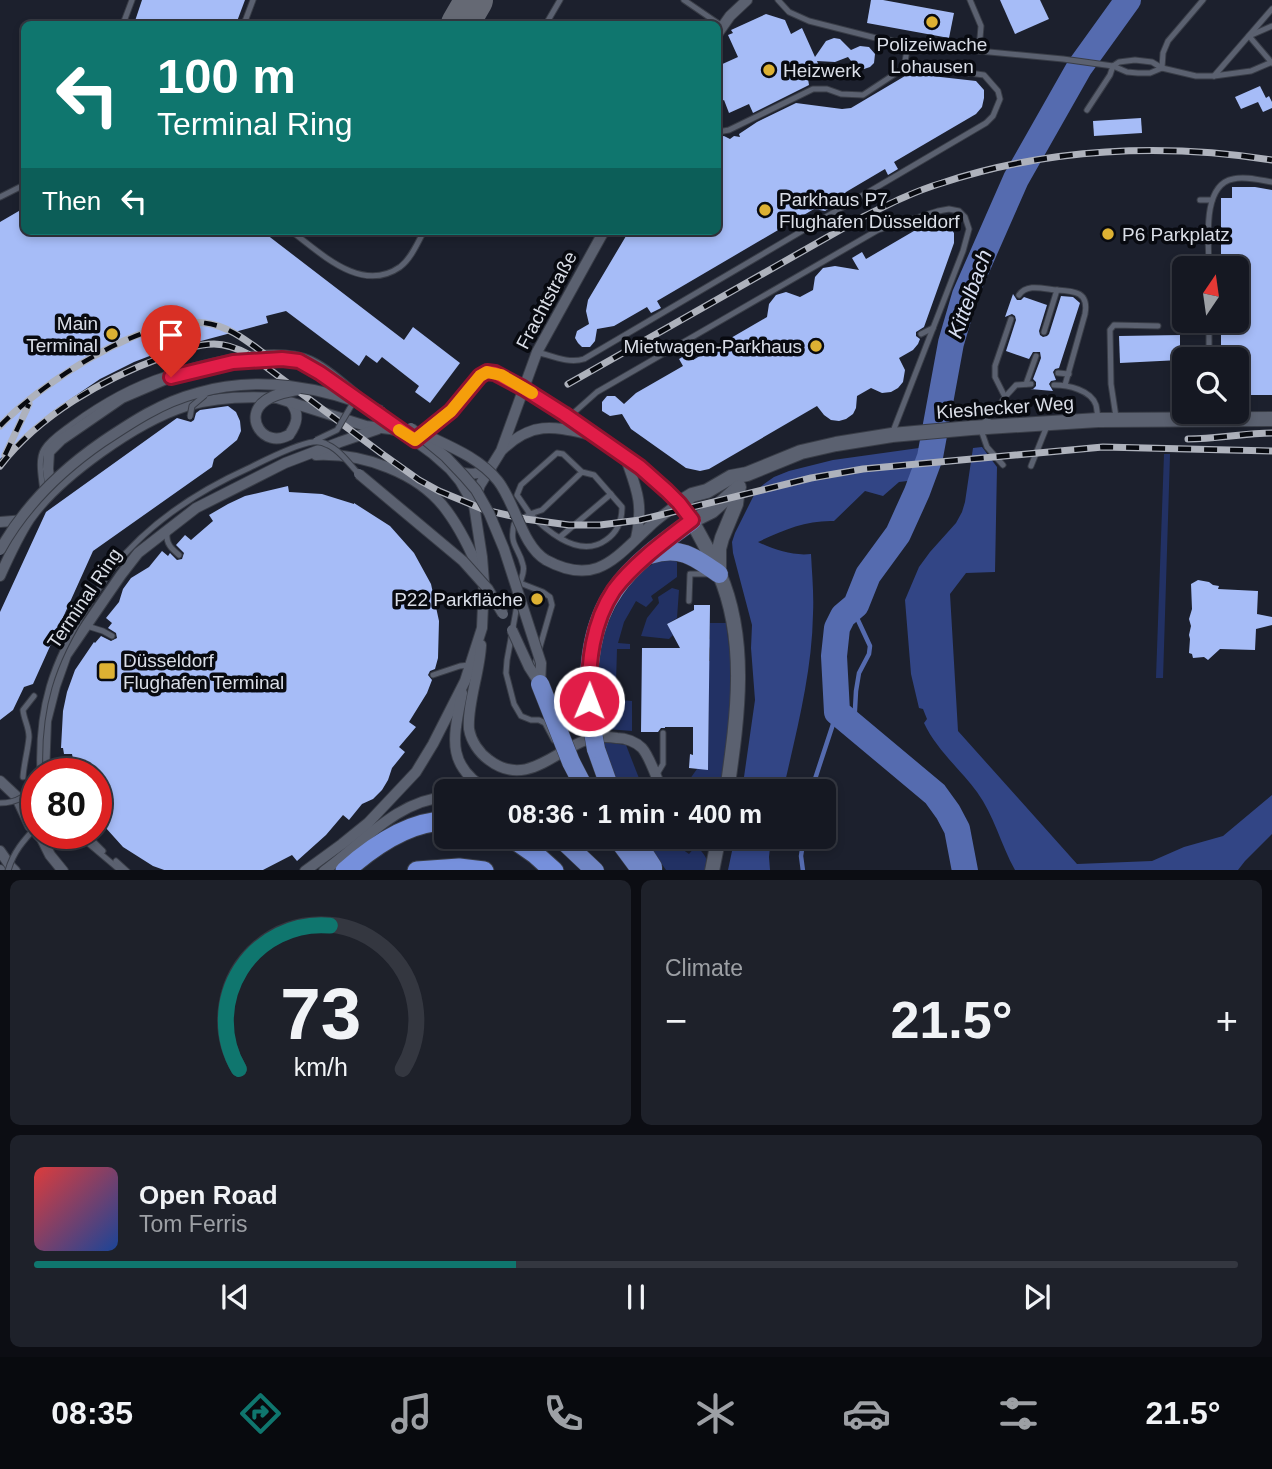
<!DOCTYPE html>
<html lang="en">
<head>
<meta charset="utf-8">
<style>
	:root { --surface:#151822; --page:#1e212a; --text:#f1f3f6; --muted:#9da0a5; --line:#343740; --accent:#0f766e }
	body { margin:0; font-family:Helvetica,sans-serif; background:var(--page); color:var(--text); height:100vh; display:flex; flex-direction:column; font-size:26px; white-space:nowrap }
	* { box-sizing:border-box; margin:0 }
	p { font-size:23px; color:var(--muted) }
	.icon { flex:none; width:38px; height:38px; fill:none; stroke:currentColor; stroke-width:2; stroke-linecap:round; stroke-linejoin:round }
	.map { position:relative; height:870px; overflow:hidden }
	.details { display:flex; flex-direction:column; gap:10px; padding:10px; background:#0c0d13; flex:1 }
	.details>* { flex:none }
	.top-card { position:absolute; left:21px; top:21px; width:700px; height:214px; border-radius:10px; box-shadow:0 4px 10px #0003,0 0 0 2px var(--line); background:#0f766e; color:#fff; overflow:hidden }
	.needle { width:46px; rotate:13deg }
	.buttons { position:absolute; left:1172px; top:256px; display:grid; gap:14px }
	.buttons a { display:grid; place-items:center; width:77px; height:77px; border-radius:10px; background:var(--surface); box-shadow:0 4px 10px #0003,0 0 0 2px var(--line); font-size:35px }
	.speed { position:absolute; left:21px; top:758px; display:flex; gap:14px; font-size:35px; font-weight:700; text-align:center }
	.speed>* { display:grid; place-content:center; width:91px; height:91px; border-radius:50%; background:var(--surface); box-shadow:0 4px 10px #0003,0 0 0 2px var(--line); line-height:1 }
	.speed .limit { border:10px solid #d22; background:#fff; color:#111 }
	.pin { position:absolute; display:grid; place-items:center; width:60px; height:60px; color:#fff; margin:-72px -30px; border-radius:50% 50% 50% 0; rotate:-45deg; box-shadow:0 0 7px #0007 }
	.pin .icon { rotate:45deg }
	.me { position:absolute; width:77px; margin:-38px; rotate:1deg; stroke-linejoin:round; filter:drop-shadow(0 0 5px #0008) }
	.turn { display:flex; align-items:center; gap:24px; height:147px; padding:0 21px; font-size:32px }
	.turn .icon { width:91px; height:91px; stroke-width:2.5 }
	.turn b { display:block; font-size:49px; line-height:60px }
	.then { display:flex; align-items:center; height:66px; padding:0 21px; background:#0003; gap:14px; font-size:26px }
	.big { font-size:52px; font-weight:600; line-height:1.1 }
	.details .widget { flex:1; display:flex; flex-direction:column; justify-content:center; gap:10px; min-width:0; padding:0 24px; border-radius:10px; background:var(--page) }
	.details .dial { align-items:center; gap:0 }
	.dial svg { height:182px; overflow:visible; fill:none; stroke:var(--line); stroke-width:7; stroke-linecap:round; text-anchor:middle }
	.dial text { fill:var(--text); stroke:none }
	.song { display:flex; align-items:center; gap:21px }
	.cover { width:84px; height:84px; border-radius:10px; background:linear-gradient(135deg,hsl(0 70% 55%),hsl(220 70% 35%)) }
	.played { height:7px; border-radius:4px; background:linear-gradient(90deg,var(--accent) 40%,var(--line) 40%) }
	.keys { display:flex; justify-content:space-around; direction:ltr }
	.heat { display:flex; justify-content:space-between; align-items:center; font-size:38px; direction:ltr }
	.details .tiles { flex:1; display:grid; gap:10px; grid-template-columns:1fr 1fr }
	.widget:last-child { grid-column:span 2 }
	.trip { position:absolute; left:434px; top:779px; width:402px; height:70px; border-radius:10px; background:var(--surface); box-shadow:0 4px 10px #0003,0 0 0 2px var(--line); font-weight:600; line-height:70px; text-align:center }
	.tab-bar { display:flex; height:112px; justify-content:space-around; align-items:center; background:#080a0e; color:var(--muted) }
	.tab-bar .icon { width:49px; height:49px }
	.tab-bar .current { color:var(--accent) }
	.tab-bar b { font-size:32px; color:var(--text) }
	.map>svg:first-child { display:block }
</style>
</head>
<body>
<div class="map">
<svg width="1272" height="871" viewBox="0 0 1272 871">
	<rect width="100%" height="100%" fill="#1c202d"/>
	<g fill="#223164">
		<polygon points="1164,454 1170,454 1163,678 1156,678"/>
		<path d="M677,558v19l-26,19 2,4 -7,7 -10,-6 -12,21 -6,21 12,1v5h-13l-1,34 5,17 11,1v30l-25,-2 -7,-4c-9,-48 -2,-98 29,-138 14,-19 24,-27 48,-29z"/>
		<polygon points="672,588 679,590 677,618 667,624 673,635 669,639 641,636 647,618 659,603 658,597"/>
		<polygon points="710,623 726,623 732,670 732,701 721,791 683,791 682,790 697,769 708,769 709,665 707,661 710,661 710,649 707,640 710,639"/>
		<polygon points="604,742 626,745 644,791 618,791 615,783"/>
		<path d="M643,837h29l7,10 10,7 7,-8c9,9 13,12 10,24h-40z"/>
	</g>
	<g fill="#324585">
		<path d="M926,447l-10,33 -17,2 -16,14 -18,-5 -31,30c-27,-1 -51,9 -76,21 17,8 35,14 53,12 1,20 3,40 2,60 -1,60 -17,119 -30,177h-41l13,-91 -4,-52 1,-23 -19,-72 -1,-11 3,-9 21,-42 8,-7 10,-7 15,-6 44,-11z"/>
		<path d="M982,447l15,20 -2,105 -29,1 -16,21 8,137 119,133 75,-3 32,-14 39,-11 49,-41v39l-27,27 -7,9h-223c-14,-25 -21,-55 -38,-78 -17,-23 -41,-43 -53,-69l3,-4 -4,-10 -4,-1 -8,-34 -6,-74 14,-33 11,-15 26,-29 6,-11 3,-10 8,-54z"/>
		<polygon points="735,837 771,837 769,857 770,870 728,870"/>
	</g>
	<g fill="none" stroke-linecap="round" stroke-linejoin="round">
		<g stroke="#556baf" stroke-width="4.5">
			<polyline points="854,728 856,691 859,673 869,654 870,646 857,618 856,605"/>
			<polyline points="813,791 815,779 837,712"/>
			<polyline points="803,871 801,856 804,836"/>
		</g>
		<polyline stroke="#556baf" stroke-width="26" points="965,871 957,829 948,812 935,794 837,712 834,656 837,628 843,616 856,605 868,575 898,534 917,492 930,457 951,343 965,295 1016,179 1079,68 1128,0"/>
		<polyline stroke="#656974" stroke-width="38" points="460,24 474,0"/>
	</g>
	<g fill="#a6bcf7">
		<polygon points="142,0 245,0 236,24 134,24"/>
		<polygon points="871,0 883,0 954,13 949,38 867,23"/>
		<polygon points="1000,0 1040,0 1049,19 1015,34"/>
		<polygon points="766,14 785,20 791,34 802,28 815,57 826,41 834,38 840,39 851,50 860,46 869,47 875,54 874,63 870,67 864,69 855,66 848,57 835,62 817,61 822,73 808,79 809,85 753,113 749,104 729,113 724,100 718,103 718,66 738,57 728,35 733,33 731,30"/>
		<polygon points="914,74 976,81 984,90 984,98 982,107 976,114 894,162 898,169 888,175 885,169 846,192 842,201 825,211 814,209 657,301 661,308 651,313 647,307 614,326 597,329 595,341 590,347 582,347 578,343 575,338 577,331 589,324 586,311 588,300 629,231 718,231 718,137 724,136 730,139 734,136 740,137 739,134 757,122 796,103 842,109 851,108 905,76"/>
		<polygon points="1260,86 1266,98 1269,96 1272,102 1272,108 1263,112 1258,102 1241,109 1235,97"/>
		<polygon points="1141,118 1142,133 1094,136 1093,121"/>
		<polygon points="1232,187 1255,187 1272,190 1272,395 1237,395 1237,359 1221,359 1221,320 1237,320 1237,268 1221,268 1221,198 1232,198"/>
		<polygon points="24,208 24,231 262,231 404,340 413,327 460,363 430,403 415,392 419,386 382,357 377,363 366,355 359,366 286,311 266,316 268,323 160,352 134,362 100,379 53,411 0,459 0,222"/>
		<polygon points="931,221 942,222 948,225 954,233 954,243 924,327 916,332 916,336 920,339 918,344 913,350 899,358 905,370 903,382 898,388 891,392 882,393 871,388 857,396 856,408 853,414 846,419 839,421 831,420 824,415 817,406 709,469 700,471 686,468 631,429 622,414 610,416 602,411 602,402 607,396 615,396 624,404 636,393 683,366 679,359 689,353 693,360 767,317 769,304 776,295 786,292 800,297 813,290 815,277 823,268 835,266 859,270 852,258 862,252 866,259"/>
		<polygon points="1013,294 1017,300 1021,300 1024,297 1047,305 1039,331 1040,335 1043,337 1047,336 1049,334 1061,296 1073,297 1080,303 1059,368 1055,369 1053,372 1056,380 1051,381 1049,384 1053,391 1030,389 1033,389 1036,386 1036,382 1033,379 1041,358 1040,352 1033,352 1029,359 1006,351 1016,320 1015,316 1012,314 1005,317"/>
		<polygon points="1180,335 1180,360 1120,363 1119,336"/>
		<polygon points="228,406 236,412 240,421 241,431 237,440 214,459 212,467 93,551 33,684 24,687 13,710 0,720 0,612 46,512 177,418 191,422 194,420 196,413 200,410"/>
		<polygon points="288,486 289,492 322,494 354,504 354,503 390,526 414,553 431,584 439,621 438,658 435,669 430,671 428,675 432,680 427,693 409,722 416,727 399,747 405,752 392,768 388,780 382,790 373,799 362,804 349,820 343,815 326,835 297,861 292,855 261,871 167,871 153,866 123,847 96,817 96,774 76,774 72,754 64,754 63,748 61,748 63,711 67,692 75,670 94,642 95,643 101,636 111,641 117,638 116,633 108,628 112,623 106,618 119,602 123,589 131,578 149,567 162,551 168,556 170,553 177,560 182,559 184,553 176,545 185,535 191,540 213,521 209,515 228,504 245,496"/>
		<polygon points="1198,580 1209,582 1213,585 1219,586 1218,589 1258,591 1257,614 1272,617 1272,625 1256,629 1255,650 1220,649 1208,660 1204,657 1193,658 1192,654 1189,653 1190,639 1189,635 1191,626 1189,619 1192,609 1191,584"/>
		<polygon points="694,605 710,605 708,770 689,768 690,754 693,755 693,727 665,727 665,728 661,728 658,732 641,732 642,648 680,648 667,624 694,610"/>
	</g>
	<g fill="none" stroke-linecap="round" stroke-linejoin="round">
		<g stroke="#393d47" stroke-width="7">
			<g id="service">
				<polyline points="684,0 722,26"/>
				<polyline points="778,0 789,12 809,21 880,39 958,49 1063,59 1113,66 1127,72 1138,73 1150,73 1162,68"/>
				<polyline points="970,0 981,26 979,50"/>
				<polyline points="123,24 132,0"/>
				<polyline points="244,24 253,0"/>
				<polyline points="546,24 560,0"/>
				<polyline points="1272,26 1249,36 1272,63"/>
				<polyline points="1113,66 1119,62 1135,60 1152,62 1162,68 1196,76 1214,76 1251,71 1272,62"/>
				<polyline points="904,68 908,43"/>
				<polyline points="1162,68 1163,53 1168,41 1203,0"/>
				<polyline points="1214,76 1272,9"/>
				<polyline points="1087,110 1110,75 1113,66"/>
				<polyline points="0,197 24,185"/>
				<polyline points="1200,200 1212,200"/>
				<path d="M291,231c30,22 70,63 109,36 11,-8 18,-25 24,-36"/>
				<path d="M1209,268c0,-24 -8,-83 24,-89 12,-3 27,1 39,3"/>
				<path d="M1019,295c8,-12 25,-6 38,-5"/>
				<path d="M1044,332l13,-42c18,1 32,2 28,24l-20,71"/>
				<polyline points="921,334 933,328"/>
				<path d="M537,352c15,4 32,12 47,7l402,-236 7,-7 7,-17 -2,-8 -14,-16 -66,-9 -14,2 -41,27 -22,-1 -14,-5h-14l-84,41 -11,2"/>
				<polyline points="1209,359 1209,320"/>
				<path d="M183,369c34,-10 95,-25 128,-10 18,8 40,29 56,42"/>
				<polyline points="1058,373 1069,374"/>
				<polyline points="1026,384 1036,356"/>
				<path d="M1054,385c14,0 37,5 42,20 1,4 1,8 2,12"/>
				<polyline points="1005,397 995,377 995,366 1011,319"/>
				<polyline points="569,417 597,392 878,230 938,211 949,209 959,211 965,217 969,229 963,251 892,434"/>
				<polyline points="1116,417 1111,384 1110,330 1114,325 1158,326"/>
				<polyline points="1003,465 987,447 980,427 997,409 1005,397 1016,385 1031,384"/>
				<polyline points="1031,466 1047,426"/>
				<path d="M43,492c-1,-13 -6,-32 1,-43 6,-10 19,-18 28,-25 30,-22 60,-39 95,-50"/>
				<path d="M167,534c-1,10 5,15 12,21"/>
				<polyline points="560,537 611,494"/>
				<polyline points="518,600 507,660 506,673 514,704 521,716 531,720 539,720 545,723 554,740"/>
				<polyline points="689,601 690,574 709,574"/>
				<polyline points="87,626 103,631 112,636"/>
				<path d="M538,671l-3,-7 17,-59 -2,-8 -7,-5 -23,-9c2,-6 5,-12 3,-18 -4,-18 -14,-19 -9,-41l16,-10c19,19 50,45 76,26 12,-8 16,-19 16,-33l-28,-32 -12,-3 -19,-18 -6,-1 -36,32 -4,10 13,19 12,-4 40,-38"/>
				<polyline points="433,675 460,666 470,665"/>
				<polyline points="657,774 663,764 663,733"/>
				<path d="M23,777c1,-14 5,-27 6,-40 0,-10 -5,-17 -6,-27l11,-14"/>
				<polyline points="76,833 121,871"/>
				<polyline points="85,833 103,851"/>
				<polyline points="116,861 127,871"/>
			</g>
		</g>
		<g stroke="#393d47" stroke-width="12">
			<g id="minor">
				<polyline points="718,33 730,16 747,0"/>
				<path d="M289,435c8,-11 11,-21 2,-32"/>
				<polyline points="419,437 451,411 480,376 487,372 495,373 523,388 564,414 640,467 667,490 679,503 692,521"/>
				<path d="M503,449c31,-29 52,-22 89,-14"/>
				<path d="M316,455c46,-2 103,17 131,56 14,19 24,40 33,62"/>
				<path d="M625,456c11,32 19,47 11,82"/>
				<path d="M457,471c12,5 22,3 34,-3"/>
				<polyline points="51,491 48,469 49,452 61,440 122,398 171,377 233,362 282,359 299,361 320,373 396,428"/>
				<polyline points="475,499 480,485 501,451 537,352 604,231"/>
				<polyline points="0,522 25,520"/>
				<path d="M546,560c50,27 69,-2 103,-33 9,-9 20,-16 30,-24"/>
				<path d="M0,576c9,-20 18,-40 30,-58 30,-42 106,-96 156,-112 29,-9 60,-10 91,-8l89,28 24,3 13,3 30,22 17,15 10,12 14,24 8,52 2,25 -2,46 -17,53 -32,63 -17,28 -48,51 -26,21 -37,27"/>
				<path d="M481,645c-1,26 -14,60 -12,84 2,12 10,24 20,31 34,26 61,-4 92,-18 11,-5 24,-6 36,-4 9,0 19,4 25,10 8,9 15,31 20,43"/>
				<path d="M462,693c-8,43 -18,72 27,98"/>
				<polyline points="44,774 46,721 55,686 66,655 121,575 138,553 196,508 285,463 340,442 378,429"/>
				<polyline points="0,781 16,796 30,826 42,839 50,855 63,871"/>
				<polyline points="691,836 697,841 717,847"/>
				<polyline points="0,851 11,867 15,871"/>
				<polyline points="0,870 0,871"/>
				<path d="M324,871c38,-27 73,-71 122,-74"/>
			</g>
		</g>
		<g stroke="#393d47" stroke-width="16">
			<g id="tertiary">
				<polyline points="679,503 692,495 707,491 731,477 747,474 801,452 836,444 892,435 971,428 1098,420 1272,419"/>
				<path d="M692,521c9,17 19,34 27,52 30,69 18,147 8,218"/>
				<polyline points="692,521 712,511 739,487"/>
				<polyline points="719,571 719,549 722,538 736,504 738,488"/>
				<polyline points="712,871 719,836"/>
			</g>
		</g>
		<g stroke="#393d47" stroke-width="19">
			<g id="trunk">
				<path d="M650,555c30,-10 45,2 69,19"/>
				<path d="M591,722c-5,-45 -3,-94 24,-132 18,-27 51,-50 77,-69"/>
				<polyline points="596,749 611,791"/>
				<polyline points="571,762 586,791"/>
				<polyline points="558,836 595,871"/>
				<polyline points="615,836 641,871"/>
				<polyline points="633,836 653,867 653,871"/>
			</g>
		</g>
		<g stroke="#393d47" stroke-width="21">
			<g id="motorway">
				<polyline points="509,836 535,854 554,871"/>
				<path d="M345,871c27,-24 64,-50 101,-50"/>
				<polyline points="417,871 459,868 484,871"/>
			</g>
		</g>
		<use href="#service" stroke="#5b6170" stroke-width="5"/>
		<use href="#minor" stroke="#5b6170" stroke-width="10"/>
		<use href="#tertiary" stroke="#5b6170" stroke-width="14"/>
		<use href="#trunk" stroke="#7086c6" stroke-width="18"/>
		<use href="#motorway" stroke="#7690dc" stroke-width="19"/>
		<g stroke="#aeb2bc" stroke-width="7">
			<g id="rail">
				<path d="M568,384l295,-167c26,-13 52,-26 79,-34 106,-35 221,-40 330,-23"/>
				<path d="M0,426c40,-42 144,-111 205,-103 24,3 42,18 61,32"/>
				<path d="M1188,439c29,0 56,-6 84,-6"/>
				<polyline points="5,455 29,404"/>
				<path d="M0,466c39,-51 103,-87 163,-109 16,-6 34,-13 51,-13 13,0 25,5 36,11l131,98 38,27 20,11 46,19 40,9 44,6h31l40,-5 171,-42 52,-9 240,-22 169,4"/>
			</g>
		</g>
		<use href="#rail" stroke="#080a10" stroke-width="4.5" stroke-dasharray="13" stroke-linecap="butt"/>
		<g stroke="#393d47" stroke-width="7" stroke-linecap="butt">
			<g id="service-bridge">
				<polyline points="190,417 192,406 205,395"/>
				<polyline points="316,440 337,430 354,401"/>
				<path d="M40,774c-3,-66 12,-112 47,-166 8,-13 16,-27 26,-40 35,-44 85,-77 136,-100 16,-8 47,-24 64,-26 5,-1 10,0 15,3 12,5 22,20 31,29"/>
				<path d="M0,803c17,0 28,-7 37,-22"/>
				<path d="M8,871c5,-19 16,-31 29,-45"/>
			</g>
		</g>
		<g stroke="#393d47" stroke-width="12" stroke-linecap="butt">
			<g id="minor-bridge">
				<polyline points="411,428 446,457 464,476 476,490 489,513 504,549 541,663 540,684"/>
				<path d="M424,434c25,12 56,24 74,47 18,23 24,65 48,79"/>
				<path d="M289,435c-26,14 -46,-19 -24,-34 9,-7 22,-9 32,-11"/>
				<polyline points="359,474 463,561 488,589 503,614"/>
				<path d="M0,550c25,-45 60,-79 102,-108 30,-20 60,-40 95,-49 61,-18 127,-6 184,18"/>
				<polyline points="512,630 529,667 540,684"/>
			</g>
		</g>
		<g stroke="#393d47" stroke-width="19" stroke-linecap="butt">
			<g id="trunk-bridge">
				<polyline points="540,684 571,762"/>
				<polyline points="591,722 596,749"/>
			</g>
		</g>
		<use href="#service-bridge" stroke="#5b6170" stroke-width="5"/>
		<use href="#minor-bridge" stroke="#5b6170" stroke-width="10"/>
		<use href="#trunk-bridge" stroke="#7086c6" stroke-width="18"/>
	</g>
	<g fill="none" stroke-linecap="round" stroke-linejoin="round">
		<g stroke="#92132f" stroke-width="18">
			<path id="route" d="M171,377l62,-15 49,-3 17,2 21,12 95,67 36,-29 29,-35 7,-4 8,1 28,15 41,26 76,53 27,24 12,12 13,17c-26,20 -59,44 -78,70 -22,33 -26,73 -25,111"/>
		</g>
		<use href="#route" stroke="#e11d48" stroke-width="12"/>
		<polyline stroke="#f59e0b" stroke-width="12" points="399,430 415,440 451,411 480,376 487,372 501,375 532,393"/>
	</g>
	<g fill="#ddb133" stroke="#080a10" stroke-width="2.5">
		<circle cx="932" cy="22" r="7"/>
		<circle cx="769" cy="70" r="7"/>
		<circle cx="765" cy="210" r="7"/>
		<circle cx="1108" cy="234" r="7"/>
		<circle cx="112" cy="334" r="7"/>
		<circle cx="816" cy="346" r="7"/>
		<circle cx="537" cy="599" r="7"/>
		<rect x="98" y="662" width="18" height="18" rx="3.5"/>
	</g>
	<g text-anchor="middle" stroke-width="7" stroke-linejoin="round" paint-order="stroke">
		<g font-size="19" fill="#dadee7" stroke="#080a10" text-anchor="start">
			<text x="932" y="51" text-anchor="middle">Polizeiwache<tspan x="932" dy="22">Lohausen</tspan></text>
			<text x="783" y="77">Heizwerk</text>
			<text x="779" y="206">Parkhaus P7<tspan x="779" dy="22">Flughafen Düsseldorf</tspan></text>
			<text x="1122" y="241">P6 Parkplatz</text>
			<text x="98" y="330" text-anchor="end">Main<tspan x="98" dy="22">Terminal</tspan></text>
			<text x="802" y="353" text-anchor="end">Mietwagen-Parkhaus</text>
			<text x="523" y="606" text-anchor="end">P22 Parkfläche</text>
			<text x="123" y="667">Düsseldorf<tspan x="123" dy="22">Flughafen Terminal</tspan></text>
		</g>
		<g font-size="19" fill="#dadee7" stroke="#080a10">
			<text transform="translate(546 300) rotate(-62)" y="7">Frachtstraße</text>
			<text transform="translate(1005 407) rotate(-4)" y="7">Kieshecker Weg</text>
			<text transform="translate(84 598) rotate(-56)" y="7">Terminal Ring</text>
		</g>
		<g font-size="21" font-style="italic" fill="#d7def2" stroke="#080a10">
			<text transform="translate(970 294) rotate(-70)" y="7">Kittelbach</text>
		</g>
	</g>
</svg>
<div class="buttons">
<a><svg class="needle" viewBox="-14 -14 28 28"><path d="M0-13l5 13h-10z" fill="#e53935"/><path d="M0 13l5-13h-10z" fill="#9da0a5"/></svg></a>
<a><svg class="icon" aria-label="search" viewBox="0 0 24 24"><circle cx="10" cy="10" r="6"/><path d="M15 15l6 6"/></svg></a>
</div>
<div class="speed"><div class="limit">80</div></div>
<div class="pin" style="left:171px;top:377px;background:#d93025"><svg class="icon" aria-label="arrive" viewBox="0 0 24 24"><path d="M6 21V4h12l-3 4 3 4H6"/></svg></div>
<svg class="me" style="left:589px;top:701px" viewBox="-20 -20 40 40"><circle r="17" fill="#e11d48" stroke="#fff" stroke-width="3"/><path d="M0-11L8 9 0 5-8 9z" fill="#fff"/></svg>
<div class="trip">08:36 · 1 min · 400 m</div>
<div class="top-card">
<div class="turn"><svg class="icon" aria-label="left" viewBox="0 0 24 24"><path d="M17 20v-9H6M10 6l-5 5 5 5"/></svg><div><b>100 m</b>Terminal Ring</div></div>
<div class="then">Then<svg class="icon" aria-label="left" viewBox="0 0 24 24"><path d="M17 20v-9H6M10 6l-5 5 5 5"/></svg></div>
</div>
</div>
<section class="details">
<div class="tiles">
<div class="widget dial"><svg viewBox="0 0 100 80">
<path d="M14 69A42 42 0 1 1 86 69"/>
<path d="M14 69A42 42 0 0 1 54 6" stroke="#0f766e"/>
<text x="50" y="56" font-size="32" font-weight="700">73</text>
<text x="50" y="72" font-size="11">km/h</text>
</svg></div>
<div class="widget"><p>Climate</p>
<div class="heat"><a>−</a><b class="big">21.5°</b><a>+</a></div>
</div>
<div class="widget">
<div class="song"><i class="cover"></i><div><b>Open Road</b><p>Tom Ferris</p></div></div>
<div class="played"></div>
<div class="keys"><svg class="icon" aria-label="previous" viewBox="0 0 24 24"><path d="M18 5L8 12l10 7zM5 5v14"/></svg><svg class="icon" aria-label="pause" viewBox="0 0 24 24"><path d="M8 5v14M16 5v14"/></svg><svg class="icon" aria-label="next" viewBox="0 0 24 24"><path d="M6 5l10 7-10 7zM19 5v14"/></svg></div>
</div>
</div>
</section>
<nav class="tab-bar">
<b>08:35</b>
<svg class="icon current" aria-label="directions" viewBox="0 0 24 24"><path d="M12 3l9 9-9 9-9-9zM9 14v-3h6M13 9l2 2-2 2"/></svg>
<svg class="icon" aria-label="music" viewBox="0 0 24 24"><path d="M9 18V5l10-2v13"/><circle cx="6" cy="18" r="3"/><circle cx="16" cy="16" r="3"/></svg>
<svg class="icon" aria-label="phone" viewBox="0 0 24 24"><path d="M5 4h4l2 5-3 2q2 4 5 5l2-3 5 2v4C11 20 4 13 5 4z"/></svg>
<svg class="icon" aria-label="climate" viewBox="0 0 24 24"><path d="M12 3v18M4 7l16 10M4 17L20 7"/></svg>
<svg class="icon" aria-label="car" viewBox="0 0 24 24"><path d="M5 17H2v-5l4-1 3-4h7l3 4 3 1v5h-3M9 17h6M6 11h13"/><circle cx="7" cy="17" r="2"/><circle cx="17" cy="17" r="2"/></svg>
<svg class="icon" aria-label="filters" viewBox="0 0 24 24"><path d="M4 7h16M4 17h16"/><circle cx="9" cy="7" r="2"/><circle cx="15" cy="17" r="2"/></svg>
<b>21.5°</b>
</nav>
</body>
</html>
